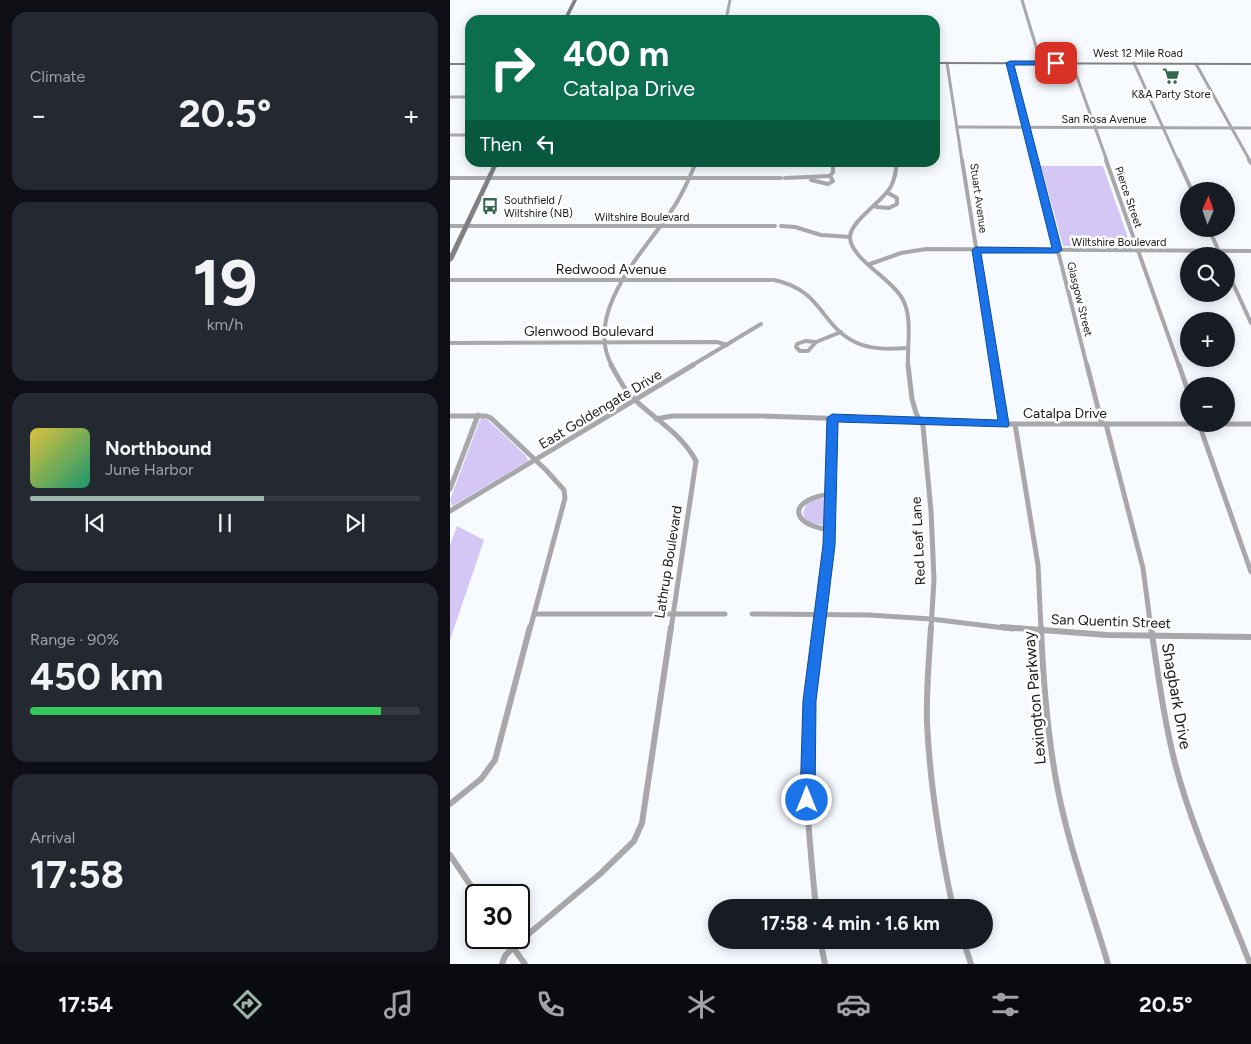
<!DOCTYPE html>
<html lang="en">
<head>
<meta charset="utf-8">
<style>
	:root { --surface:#171b24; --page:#242831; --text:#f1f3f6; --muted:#9ea1a6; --line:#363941; --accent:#9cb4aa }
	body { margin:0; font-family:Figtree,sans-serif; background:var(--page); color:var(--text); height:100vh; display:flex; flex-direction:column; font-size:19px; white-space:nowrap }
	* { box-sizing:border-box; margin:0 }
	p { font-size:16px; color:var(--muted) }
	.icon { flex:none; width:28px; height:28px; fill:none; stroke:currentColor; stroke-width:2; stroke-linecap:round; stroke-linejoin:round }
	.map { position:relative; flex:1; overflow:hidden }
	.details { display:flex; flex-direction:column; gap:12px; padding:12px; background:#0d0f14; width:450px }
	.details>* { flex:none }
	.top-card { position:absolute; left:15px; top:15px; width:475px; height:152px; border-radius:15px; box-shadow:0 2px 12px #0003; background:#0b6e4f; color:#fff; overflow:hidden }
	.needle { width:32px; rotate:2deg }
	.tools { position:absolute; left:730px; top:182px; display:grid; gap:10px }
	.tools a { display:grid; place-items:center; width:55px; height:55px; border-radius:50%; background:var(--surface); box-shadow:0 2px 12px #0003; font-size:25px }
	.speed { position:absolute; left:15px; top:884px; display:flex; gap:10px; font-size:25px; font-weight:700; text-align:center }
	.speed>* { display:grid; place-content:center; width:65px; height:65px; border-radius:50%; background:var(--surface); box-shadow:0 2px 12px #0003; line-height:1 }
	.speed .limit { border:2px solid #111; border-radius:8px; background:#fff; color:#111 }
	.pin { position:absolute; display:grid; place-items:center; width:42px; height:42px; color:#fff; margin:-21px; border-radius:10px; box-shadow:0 2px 8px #0006 }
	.me { position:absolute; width:55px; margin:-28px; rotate:0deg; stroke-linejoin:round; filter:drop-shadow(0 0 4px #0008) }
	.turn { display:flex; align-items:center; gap:18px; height:105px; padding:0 15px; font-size:22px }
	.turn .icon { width:65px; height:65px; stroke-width:2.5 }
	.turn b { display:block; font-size:35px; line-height:42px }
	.then { display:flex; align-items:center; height:48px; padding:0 15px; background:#0003; gap:10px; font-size:19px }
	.big { font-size:38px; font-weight:700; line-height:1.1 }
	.details .card { flex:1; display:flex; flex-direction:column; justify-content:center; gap:8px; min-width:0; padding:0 18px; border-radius:15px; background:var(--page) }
	.details .dial { align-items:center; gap:0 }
	.dial b { font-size:65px; line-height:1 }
	.song { display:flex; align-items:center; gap:15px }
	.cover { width:60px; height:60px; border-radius:8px; background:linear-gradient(135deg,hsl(50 70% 55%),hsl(160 70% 35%)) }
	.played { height:5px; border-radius:2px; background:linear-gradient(90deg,var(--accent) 60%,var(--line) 60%) }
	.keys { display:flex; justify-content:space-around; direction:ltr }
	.heat { display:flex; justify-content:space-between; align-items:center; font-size:28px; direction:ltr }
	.charge { height:8px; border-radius:4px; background:linear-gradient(90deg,#34c759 90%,var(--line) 0) }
	.trip { position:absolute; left:258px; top:899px; width:285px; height:50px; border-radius:25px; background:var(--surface); box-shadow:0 2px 12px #0003; font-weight:700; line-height:50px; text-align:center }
	.dock { display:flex; height:80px; justify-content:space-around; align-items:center; background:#090b0e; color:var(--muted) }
	.dock .icon { width:35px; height:35px }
	.dock .active { color:var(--accent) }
	.dock b { font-size:22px; color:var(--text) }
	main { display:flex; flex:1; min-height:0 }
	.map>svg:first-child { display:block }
</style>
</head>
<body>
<main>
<section class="details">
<div class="card"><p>Climate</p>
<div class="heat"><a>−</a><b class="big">20.5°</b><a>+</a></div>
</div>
<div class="card dial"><b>19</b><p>km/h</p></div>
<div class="card">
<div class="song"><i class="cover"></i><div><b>Northbound</b><p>June Harbor</p></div></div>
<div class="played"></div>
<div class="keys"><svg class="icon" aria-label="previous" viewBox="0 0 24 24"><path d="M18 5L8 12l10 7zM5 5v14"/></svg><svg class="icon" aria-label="pause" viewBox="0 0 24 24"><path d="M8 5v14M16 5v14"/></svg><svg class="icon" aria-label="next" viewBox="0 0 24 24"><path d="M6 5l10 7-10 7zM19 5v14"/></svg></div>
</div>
<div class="card"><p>Range · 90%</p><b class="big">450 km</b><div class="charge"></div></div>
<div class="card"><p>Arrival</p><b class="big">17:58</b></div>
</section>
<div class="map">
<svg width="801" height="964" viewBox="0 0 801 964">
	<rect width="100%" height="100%" fill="#f7fafe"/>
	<g fill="#d4c7f6">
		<polygon points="591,166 653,166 681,246 613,246"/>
		<polygon points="32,418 38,420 76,456 78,461 2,506 0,500 29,422"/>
		<polygon points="371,498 376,500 376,522 374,525 363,524 355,519 353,513 357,503"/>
		<polygon points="7,526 34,540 0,640 0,545"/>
	</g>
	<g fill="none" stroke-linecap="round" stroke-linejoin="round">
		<g stroke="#a8a8aa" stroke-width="3">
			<polyline points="572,0 591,63"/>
			<polyline points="276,20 280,0"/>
			<polyline points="497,63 512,161"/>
			<polyline points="560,63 585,161"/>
			<polyline points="622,63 657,161"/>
			<polyline points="684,63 728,161"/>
			<polyline points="746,64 800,161"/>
			<polyline points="0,97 20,97"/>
			<polyline points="507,127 801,128"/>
			<polyline points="0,135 20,135"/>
		</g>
		<g stroke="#a8a8aa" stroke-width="4">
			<polyline points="512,160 545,366"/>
			<polyline points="585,160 637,366"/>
			<polyline points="656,160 729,366"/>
			<polyline points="728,160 742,191"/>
			<polyline points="799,160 801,163"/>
			<path d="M447,162c-1,9 -2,18 -7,26 -8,14 -41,34 -40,50 2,22 41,40 52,60 11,18 5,47 6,68"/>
			<polyline points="380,176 383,172 383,162"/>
			<polyline points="0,178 331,178"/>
			<polyline points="335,178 380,176"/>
			<polyline points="361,180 378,184 383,181 380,176"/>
			<polyline points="426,207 439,208 447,204 447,198 438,193"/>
			<polyline points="0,226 325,226"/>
			<polyline points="331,226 345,227 371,235 400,237"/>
			<polyline points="759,229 771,256"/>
			<polyline points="420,264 451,253 476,249 801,251"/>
			<polyline points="776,268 801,323"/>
			<polyline points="0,280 321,280"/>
			<path d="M324,280c49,10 45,44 81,62 16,8 36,7 53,6"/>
			<polygon points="355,341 366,342 358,351 350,351 346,347 347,344"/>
			<polyline points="366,342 391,332"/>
			<polyline points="0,343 267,342 277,345"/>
			<path d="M162,366c-29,-52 30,-113 58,-153 11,-16 19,-33 26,-51"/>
			<polyline points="241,366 311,324"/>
		</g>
		<g stroke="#a8a8aa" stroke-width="5">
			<path d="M161,365c6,10 11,21 19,30 22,23 51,37 66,66l-25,168"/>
			<polyline points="458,365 462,399 466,413 473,426 481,511 484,579 481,629"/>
			<polyline points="545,365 554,424"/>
			<polyline points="637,365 652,424"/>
			<polyline points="729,365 739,394"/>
			<polyline points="0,416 36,416 41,418 96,470 114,490 115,498 80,629"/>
			<polyline points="312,416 547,424 739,424"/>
			<polyline points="206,419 222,416 309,416"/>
			<polyline points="565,424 588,565 591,629"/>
			<polyline points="656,424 693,568 701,629"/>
			<polyline points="749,424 801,572"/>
			<polyline points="776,424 801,424"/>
			<polyline points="0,489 28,415"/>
			<polyline points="0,511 243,365"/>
			<path d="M380,530c-43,-6 -41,-31 1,-36"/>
			<polyline points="85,614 275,614"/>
			<polyline points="302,614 419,615 481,619 563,629"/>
			<polyline points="369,629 378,561 382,418"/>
		</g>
		<g stroke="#a8a8aa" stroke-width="6">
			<path d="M481,627c-2,32 -5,64 -4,96 3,62 13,124 26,185"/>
			<polyline points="552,627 657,635 801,637"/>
			<path d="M591,627c2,51 6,102 15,153 11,62 34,123 52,184"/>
			<path d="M701,627c7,47 13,94 25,140 18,67 49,132 74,197"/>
			<polyline points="0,804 31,779 45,760 80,627"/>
			<polyline points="0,855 27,895"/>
			<path d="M366,908c-3,-30 -6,-61 -8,-91 -3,-63 3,-127 11,-190"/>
			<polyline points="56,938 75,964"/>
			<polyline points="370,940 375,964"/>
			<polyline points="513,940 521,964"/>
			<polyline points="52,964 55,956 63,947 150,874 184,841 192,823 221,627"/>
		</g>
		<g fill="#818184" fill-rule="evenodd">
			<polygon points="123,0 127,0 117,20 113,20"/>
			<polygon points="485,62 801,63 801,65 485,64"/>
			<rect x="0" y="63" width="20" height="2"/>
			<polygon points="44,162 49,162 3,260 0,262 0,254"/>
		</g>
	</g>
	<polygon fill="#1a73e8" stroke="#114b97" points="560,61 606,61 610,63 606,65 564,65 612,250 607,253 531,253 559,424 558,427 388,422 385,545 366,701 365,800 362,805 357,807 352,805 350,800 353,701 373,545 377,418 382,414 548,420 522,250 526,247 602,248 556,63"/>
	<defs>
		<g id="supermarket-bare" transform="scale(1.35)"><path d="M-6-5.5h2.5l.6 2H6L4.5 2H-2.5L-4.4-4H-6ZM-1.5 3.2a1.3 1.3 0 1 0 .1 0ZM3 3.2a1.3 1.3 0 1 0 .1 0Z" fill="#33684e" stroke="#fff" stroke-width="2.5" paint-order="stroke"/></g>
		<g id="bus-bare" transform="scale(1.35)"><path d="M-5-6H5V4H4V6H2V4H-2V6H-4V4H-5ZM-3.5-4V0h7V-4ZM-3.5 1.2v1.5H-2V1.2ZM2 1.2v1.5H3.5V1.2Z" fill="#33684e" stroke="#fff" stroke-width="2.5" paint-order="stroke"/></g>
	</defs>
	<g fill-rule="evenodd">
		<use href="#supermarket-bare" x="721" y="76"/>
		<use href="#bus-bare" x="40" y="206"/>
	</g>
	<g text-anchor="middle" stroke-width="5" stroke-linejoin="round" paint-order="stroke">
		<g font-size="11" fill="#18191a" stroke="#fff">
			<text x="688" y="57">West 12 Mile Road</text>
			<text x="654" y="123">San Rosa Avenue</text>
			<text transform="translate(679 197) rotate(71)" y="4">Pierce Street</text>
			<text transform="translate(529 198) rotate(82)" y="4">Stuart Avenue</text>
			<text x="192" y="221">Wiltshire Boulevard</text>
			<text x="669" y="246">Wiltshire Boulevard</text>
			<text transform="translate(630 299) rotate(76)" y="4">Glasgow Street</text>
		</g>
		<g font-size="11" fill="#18191a" stroke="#fff">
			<text x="721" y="98">K&amp;A Party Store</text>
			<text x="54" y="204" text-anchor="start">Southfield /<tspan x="54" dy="13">Wiltshire (NB)</tspan></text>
		</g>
		<g font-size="14" fill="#18191a" stroke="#fff">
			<text x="161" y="274">Redwood Avenue</text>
			<text x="139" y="336">Glenwood Boulevard</text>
			<text transform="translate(150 409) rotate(-31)" y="5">East Goldengate Drive</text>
			<text x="615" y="418">Catalpa Drive</text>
			<text transform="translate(468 541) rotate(-93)" y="5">Red Leaf Lane</text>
			<text transform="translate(218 562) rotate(-81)" y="5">Lathrup Boulevard</text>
			<text transform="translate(661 621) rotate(2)" y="5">San Quentin Street</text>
		</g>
		<g font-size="16" fill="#18191a" stroke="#fff">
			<text transform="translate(727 696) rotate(80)" y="6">Shagbark Drive</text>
			<text transform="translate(584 698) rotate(-95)" y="6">Lexington Parkway</text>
		</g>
	</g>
</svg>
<div class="tools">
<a><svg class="needle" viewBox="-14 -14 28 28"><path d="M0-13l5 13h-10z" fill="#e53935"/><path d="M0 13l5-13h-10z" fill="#9ea1a6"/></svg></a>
<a><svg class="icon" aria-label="search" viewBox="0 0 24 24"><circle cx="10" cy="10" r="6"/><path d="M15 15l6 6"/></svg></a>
<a>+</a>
<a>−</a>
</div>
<div class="speed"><div class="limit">30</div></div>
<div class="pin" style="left:606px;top:63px;background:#d93025"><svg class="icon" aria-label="arrive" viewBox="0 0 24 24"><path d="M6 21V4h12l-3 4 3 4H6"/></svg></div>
<svg class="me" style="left:357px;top:800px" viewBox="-20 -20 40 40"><circle r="17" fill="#1a73e8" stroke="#fff" stroke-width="3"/><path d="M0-11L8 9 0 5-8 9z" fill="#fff"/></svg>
<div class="trip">17:58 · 4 min · 1.6 km</div>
<div class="top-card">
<div class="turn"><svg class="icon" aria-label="right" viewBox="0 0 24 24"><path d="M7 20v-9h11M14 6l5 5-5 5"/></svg><div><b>400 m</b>Catalpa Drive</div></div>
<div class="then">Then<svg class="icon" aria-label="left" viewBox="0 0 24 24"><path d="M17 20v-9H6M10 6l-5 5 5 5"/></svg></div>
</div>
</div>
</main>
<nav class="dock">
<b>17:54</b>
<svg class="icon active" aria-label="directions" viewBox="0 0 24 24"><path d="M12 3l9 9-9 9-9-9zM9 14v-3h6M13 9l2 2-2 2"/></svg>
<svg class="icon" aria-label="music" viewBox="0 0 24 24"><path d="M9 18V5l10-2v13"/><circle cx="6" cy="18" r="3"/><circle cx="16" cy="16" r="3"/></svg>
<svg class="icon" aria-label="phone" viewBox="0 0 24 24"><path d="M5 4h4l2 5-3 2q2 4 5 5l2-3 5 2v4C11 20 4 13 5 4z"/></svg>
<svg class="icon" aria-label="climate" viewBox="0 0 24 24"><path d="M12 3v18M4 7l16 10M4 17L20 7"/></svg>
<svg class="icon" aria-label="car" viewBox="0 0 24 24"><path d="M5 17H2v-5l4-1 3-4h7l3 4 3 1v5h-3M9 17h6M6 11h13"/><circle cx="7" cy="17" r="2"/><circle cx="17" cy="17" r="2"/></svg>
<svg class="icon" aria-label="filters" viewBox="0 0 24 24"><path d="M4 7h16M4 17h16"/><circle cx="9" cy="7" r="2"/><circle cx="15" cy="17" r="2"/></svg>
<b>20.5°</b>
</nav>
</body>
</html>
